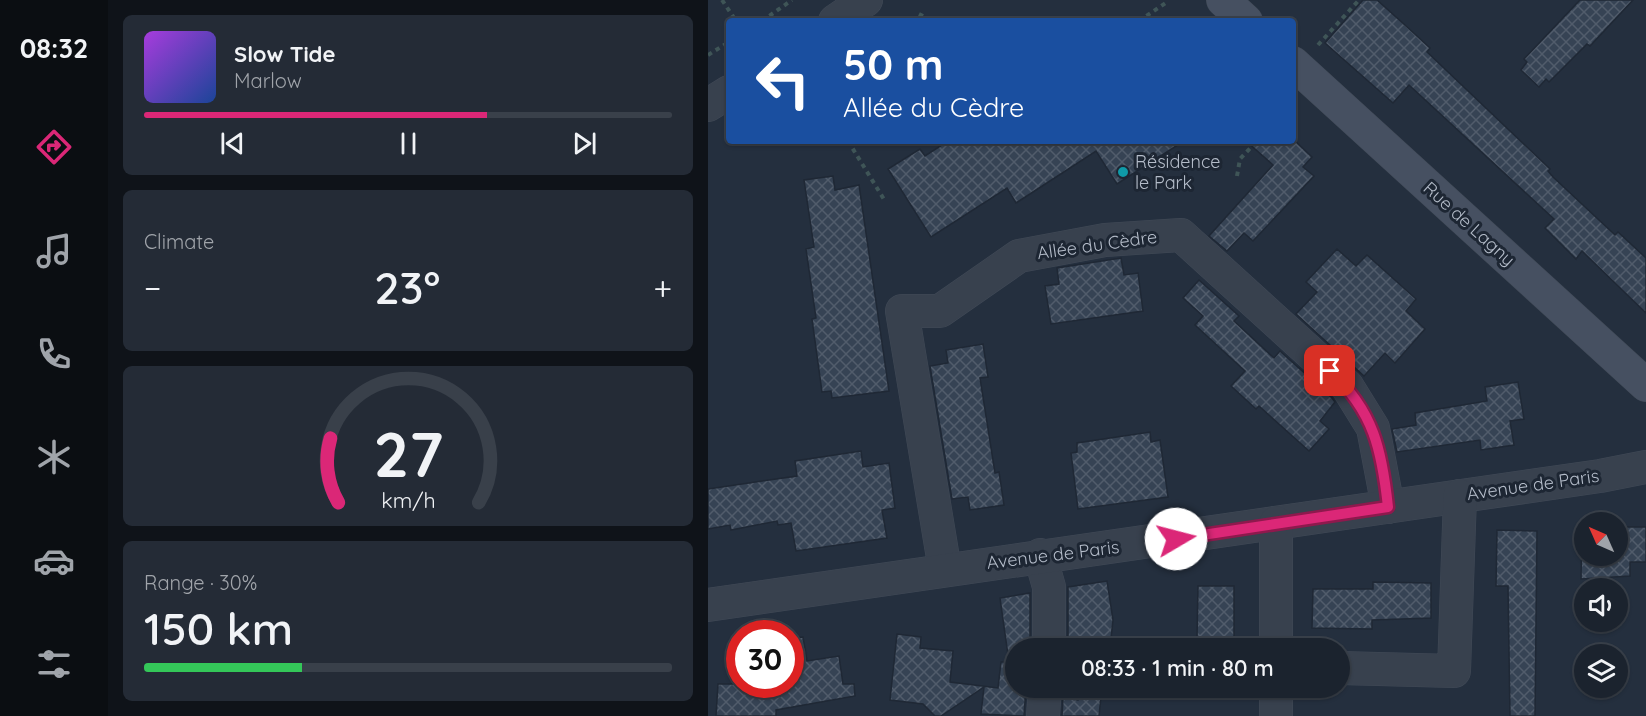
<!DOCTYPE html>
<html lang="en">
<head>
<meta charset="utf-8">
<style>
	:root { --surface:#1b232e; --page:#242b36; --text:#f1f3f6; --muted:#a0a4aa; --line:#39404a; --accent:#db2777 }
	body { margin:0; font-family:Quicksand,sans-serif; background:var(--page); color:var(--text); height:100vh; display:flex; flex-direction:column; font-size:22px; white-space:nowrap }
	* { box-sizing:border-box; margin:0 }
	p { font-size:20px; color:var(--muted) }
	.icon { flex:none; width:33px; height:33px; fill:none; stroke:currentColor; stroke-width:2; stroke-linecap:round; stroke-linejoin:round }
	.map { position:relative; flex:1; overflow:hidden }
	.drawer { display:flex; flex-direction:column; gap:15px; padding:15px; background:#0f1319; width:600px }
	.drawer>* { flex:none }
	.hud { position:absolute; left:18px; top:18px; width:570px; height:126px; border-radius:6px; box-shadow:0 2px 4px #0004,0 0 0 2px var(--line); background:#1a4fa0; color:#fff; overflow:hidden }
	.needle { width:39px; rotate:315deg }
	.controls { position:absolute; left:866px; top:512px; display:grid; gap:12px }
	.controls a { display:grid; place-items:center; width:54px; height:54px; border-radius:50%; background:var(--surface); box-shadow:0 2px 4px #0004,0 0 0 2px var(--line); font-size:30px }
	.speed { position:absolute; left:18px; top:620px; display:flex; gap:12px; font-size:30px; font-weight:700; text-align:center }
	.speed>* { display:grid; place-content:center; width:78px; height:78px; border-radius:50%; background:var(--surface); box-shadow:0 2px 4px #0004,0 0 0 2px var(--line); line-height:1 }
	.speed .limit { border:9px solid #d22; background:#fff; color:#111 }
	.pin { position:absolute; display:grid; place-items:center; width:51px; height:51px; color:#fff; margin:-26px; border-radius:12px; box-shadow:0 3px 9px #0006 }
	.me { position:absolute; width:66px; margin:-33px; rotate:82deg; stroke-linejoin:round; filter:drop-shadow(0 0 4px #0008) }
	.turn { display:flex; align-items:center; gap:21px; height:126px; padding:0 18px; font-size:27px }
	.turn .icon { width:78px; height:78px; stroke-width:2.5 }
	.turn b { display:block; font-size:42px; line-height:51px }
	.big { font-size:45px; font-weight:600; line-height:1.1 }
	.drawer .card { flex:1; display:flex; flex-direction:column; justify-content:center; gap:9px; min-width:0; padding:0 21px; border-radius:9px; background:var(--page) }
	.drawer .dial { align-items:center; gap:0 }
	.dial svg { height:156px; overflow:visible; fill:none; stroke:var(--line); stroke-width:7; stroke-linecap:round; text-anchor:middle }
	.dial text { fill:var(--text); stroke:none }
	.song { display:flex; align-items:center; gap:18px }
	.cover { width:72px; height:72px; border-radius:9px; background:linear-gradient(135deg,hsl(280 70% 55%),hsl(220 70% 35%)) }
	.played { height:6px; border-radius:3px; background:linear-gradient(90deg,var(--accent) 65%,var(--line) 65%) }
	.keys { display:flex; justify-content:space-around; direction:ltr }
	.heat { display:flex; justify-content:space-between; align-items:center; font-size:33px; direction:ltr }
	.charge { height:9px; border-radius:4px; background:linear-gradient(90deg,#34c759 30%,var(--line) 0) }
	.trip { position:absolute; left:297px; top:638px; width:345px; height:60px; border-radius:30px; background:var(--surface); box-shadow:0 2px 4px #0004,0 0 0 2px var(--line); font-weight:600; line-height:60px; text-align:center }
	main { display:flex; flex:1; min-height:0 }
	.tab-bar { display:flex; flex-direction:column; width:108px; justify-content:space-around; align-items:center; background:#0b0e12; color:var(--muted) }
	.tab-bar .icon { width:42px; height:42px }
	.tab-bar .active { color:var(--accent) }
	.tab-bar b { font-size:27px; color:var(--text) }
	.map>svg:first-child { display:block }
</style>
</head>
<body>
<main>
<nav class="tab-bar">
<b>08:32</b>
<svg class="icon active" aria-label="directions" viewBox="0 0 24 24"><path d="M12 3l9 9-9 9-9-9zM9 14v-3h6M13 9l2 2-2 2"/></svg>
<svg class="icon" aria-label="music" viewBox="0 0 24 24"><path d="M9 18V5l10-2v13"/><circle cx="6" cy="18" r="3"/><circle cx="16" cy="16" r="3"/></svg>
<svg class="icon" aria-label="phone" viewBox="0 0 24 24"><path d="M5 4h4l2 5-3 2q2 4 5 5l2-3 5 2v4C11 20 4 13 5 4z"/></svg>
<svg class="icon" aria-label="climate" viewBox="0 0 24 24"><path d="M12 3v18M4 7l16 10M4 17L20 7"/></svg>
<svg class="icon" aria-label="car" viewBox="0 0 24 24"><path d="M5 17H2v-5l4-1 3-4h7l3 4 3 1v5h-3M9 17h6M6 11h13"/><circle cx="7" cy="17" r="2"/><circle cx="17" cy="17" r="2"/></svg>
<svg class="icon" aria-label="filters" viewBox="0 0 24 24"><path d="M4 7h16M4 17h16"/><circle cx="9" cy="7" r="2"/><circle cx="15" cy="17" r="2"/></svg>
</nav>
<section class="drawer">
<div class="card">
<div class="song"><i class="cover"></i><div><b>Slow Tide</b><p>Marlow</p></div></div>
<div class="played"></div>
<div class="keys"><svg class="icon" aria-label="previous" viewBox="0 0 24 24"><path d="M18 5L8 12l10 7zM5 5v14"/></svg><svg class="icon" aria-label="pause" viewBox="0 0 24 24"><path d="M8 5v14M16 5v14"/></svg><svg class="icon" aria-label="next" viewBox="0 0 24 24"><path d="M6 5l10 7-10 7zM19 5v14"/></svg></div>
</div>
<div class="card"><p>Climate</p>
<div class="heat"><a>−</a><b class="big">23°</b><a>+</a></div>
</div>
<div class="card dial"><svg viewBox="0 0 100 80">
<path d="M14 69A42 42 0 1 1 86 69"/>
<path d="M14 69A42 42 0 0 1 10 36" stroke="#db2777"/>
<text x="50" y="56" font-size="32" font-weight="700">27</text>
<text x="50" y="72" font-size="11">km/h</text>
</svg></div>
<div class="card"><p>Range · 30%</p><b class="big">150 km</b><div class="charge"></div></div>
</section>
<div class="map">
<svg width="938" height="716" viewBox="0 0 938 716">
	<defs>
		<pattern id="building-cross-hatch" width="8" height="8" patternUnits="userSpaceOnUse" patternTransform="scale(1.5)"><rect width="8" height="8" fill="#364354"/><path d="M0 0l8 8M0 8l8-8" fill="none" stroke="#515c6b"/></pattern>
	</defs>
	<rect width="100%" height="100%" fill="#242f3e"/>
	<g fill="url(#building-cross-hatch)" stroke="#1f2835" stroke-width="1.5">
		<polygon points="655,0 669,0 698,26 722,48 719,52 842,169 840,171 845,177 907,235 910,232 938,258 938,313 874,251 868,259 837,228 846,219 701,85 685,103 617,43"/>
		<polygon points="872,0 925,0 882,46 879,44 841,82 838,79 831,87 813,70 819,62 816,59"/>
		<polygon points="240,141 476,141 409,184 388,151 308,203 299,188 223,237 180,169 212,149 217,156"/>
		<polygon points="538,141 587,141 604,157 595,167 606,176 545,241 536,233 519,251 501,236 565,165"/>
		<polygon points="125,176 127,190 151,185 181,391 124,398 123,391 114,392 104,319 108,318 98,249 106,247 96,180"/>
		<polygon points="629,249 648,266 659,255 708,299 698,311 717,329 687,363 677,353 656,376 588,314 609,292 598,282"/>
		<polygon points="413,258 416,275 430,273 435,311 343,324 337,286 351,284 349,268"/>
		<polygon points="491,280 531,316 526,321 566,358 572,351 624,398 627,402 612,421 621,429 601,451 551,406 548,409 523,386 537,371 487,325 495,316 475,298"/>
		<polygon points="275,344 280,377 272,378 287,473 291,472 296,505 262,510 260,497 244,499 222,366 240,363 238,350"/>
		<polygon points="810,382 816,419 802,421 806,445 773,450 772,440 689,452 684,429 708,425 707,413 779,401 777,387"/>
		<polygon points="442,432 443,442 452,440 460,497 370,509 363,453 369,452 369,443"/>
		<polygon points="153,451 155,467 181,463 187,508 174,510 179,538 88,551 83,523 70,525 69,521 23,530 22,525 0,529 0,489 89,476 87,461"/>
		<polygon points="874,526 876,555 909,555 909,527 938,527 938,562 922,562 922,576 873,579"/>
		<polygon points="789,530 829,531 827,716 802,716 800,586 788,586"/>
		<polygon points="399,581 405,620 402,648 360,648 360,587"/>
		<polygon points="665,582 723,583 723,618 664,620 664,629 604,628 605,589 665,589"/>
		<polygon points="490,586 526,586 526,648 470,648 470,639 489,639"/>
		<polygon points="322,593 322,648 308,648 308,687 318,687 316,716 273,714 276,687 233,716 227,716 215,704 182,700 189,634 213,637 212,648 245,651 242,682 290,688 293,662 301,662 292,598"/>
		<polygon points="95,637 99,661 131,656 135,684 146,684 147,696 68,710 68,716 8,716 10,684 82,684 82,638"/>
		<polygon points="372,687 394,687 391,716 354,716 355,698 370,700"/>
		<rect x="470" y="687" width="32" height="9"/>
	</g>
	<g fill="none" stroke-linecap="round" stroke-linejoin="round">
		<g stroke="#414a57" stroke-width="34">
			<g id="street">
				<polyline points="127,21 158,0"/>
				<polyline points="0,105 21,92"/>
				<polyline points="332,555 341,587 341,648"/>
				<polyline points="237,570 194,311 232,311 311,256 397,240 473,235 639,386 665,428 680,507"/>
				<polyline points="0,605 892,476 938,467"/>
				<polyline points="568,648 568,523"/>
				<polyline points="632,668 746,671 752,496"/>
				<polyline points="335,716 337,687"/>
				<polyline points="568,716 568,687"/>
			</g>
		</g>
		<g stroke="#414a57" stroke-width="34">
			<g id="secondary">
				<polyline points="515,0 538,21"/>
				<polyline points="585,63 938,385"/>
			</g>
		</g>
		<g stroke="#3f5557" stroke-width="4" stroke-dasharray="4.5 4.5" stroke-linecap="butt">
			<polyline points="14,0 28,21"/>
			<polyline points="211,14 225,21"/>
			<polyline points="54,21 84,0"/>
			<polyline points="431,21 459,2"/>
			<polyline points="610,45 651,0"/>
			<polyline points="0,55 21,42"/>
			<polyline points="25,141 25,142"/>
			<polyline points="140,141 177,201"/>
			<polyline points="529,176 532,159 549,141"/>
		</g>
		<use href="#street" stroke="#38414e" stroke-width="33"/>
		<use href="#secondary" stroke="#465061" stroke-width="33"/>
	</g>
	<g fill="none" stroke-linecap="round" stroke-linejoin="round">
		<g stroke="#8e194d" stroke-width="15">
			<path id="route" d="M468,539l212,-32c-6,-56 -14,-96 -58,-136"/>
		</g>
		<use href="#route" stroke="#db2777" stroke-width="10"/>
	</g>
	<circle fill="#0f9aa8" stroke="#1d2633" stroke-width="2" cx="415" cy="172" r="6"/>
	<g text-anchor="middle" stroke-width="6" stroke-linejoin="round" paint-order="stroke">
		<g font-size="18" fill="#b4bcc9" stroke="#1d2633" text-anchor="start">
			<text x="427" y="168">Résidence<tspan x="427" dy="21">le Park</tspan></text>
		</g>
		<g font-size="18" fill="#b4bcc9" stroke="#1d2633">
			<text transform="translate(761 224) rotate(42)" y="6">Rue de Lagny</text>
			<text transform="translate(389 245) rotate(-8)" y="6">Allée du Cèdre</text>
			<text transform="translate(825 485) rotate(-8)" y="6">Avenue de Paris</text>
			<text transform="translate(345 555) rotate(-7)" y="6">Avenue de Paris</text>
		</g>
	</g>
</svg>
<div class="controls">
<a><svg class="needle" viewBox="-14 -14 28 28"><path d="M0-13l5 13h-10z" fill="#e53935"/><path d="M0 13l5-13h-10z" fill="#a0a4aa"/></svg></a>
<a><svg class="icon" aria-label="sound" viewBox="0 0 24 24"><path d="M4 9h4l5-4v14l-5-4H4zM17 9q2 3 0 6"/></svg></a>
<a><svg class="icon" aria-label="layers" viewBox="0 0 24 24"><path d="M12 4l9 5-9 5-9-5zM3 14l9 5 9-5"/></svg></a>
</div>
<div class="speed"><div class="limit">30</div></div>
<div class="pin" style="left:622px;top:371px;background:#d93025"><svg class="icon" aria-label="arrive" viewBox="0 0 24 24"><path d="M6 21V4h12l-3 4 3 4H6"/></svg></div>
<svg class="me" style="left:468px;top:539px" viewBox="-20 -20 40 40"><circle r="19" fill="#fff"/><path d="M0-13L10 11 0 6-10 11z" fill="#db2777"/></svg>
<div class="trip">08:33 · 1 min · 80 m</div>
<div class="hud">
<div class="turn"><svg class="icon" aria-label="left" viewBox="0 0 24 24"><path d="M17 20v-9H6M10 6l-5 5 5 5"/></svg><div><b>50 m</b>Allée du Cèdre</div></div>
</div>
</div>
</main>
</body>
</html>
